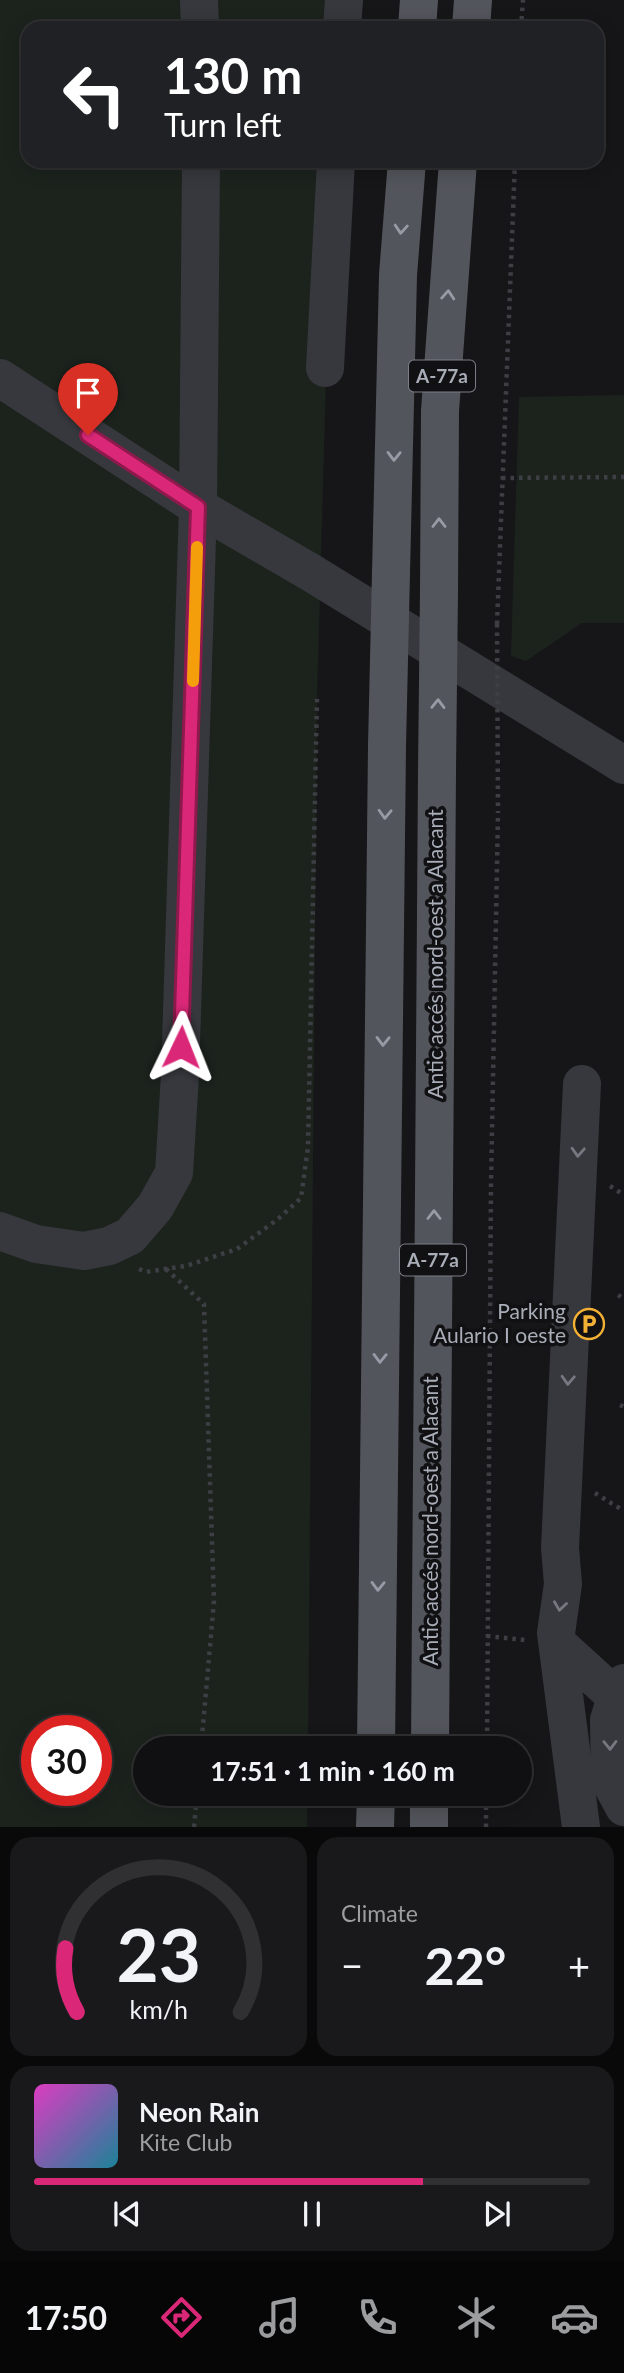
<!DOCTYPE html>
<html lang="en">
<head>
<meta charset="utf-8">
<style>
	:root { --surface:#101012; --page:#19191b; --text:#f1f3f6; --muted:#9c9d9f; --line:#303032; --accent:#db2777 }
	body { margin:0; font-family:Lato,sans-serif; background:var(--page); color:var(--text); height:100vh; display:flex; flex-direction:column; font-size:26px; white-space:nowrap }
	* { box-sizing:border-box; margin:0 }
	p { font-size:23px; color:var(--muted) }
	.icon { flex:none; width:38px; height:38px; fill:none; stroke:currentColor; stroke-width:2; stroke-linecap:round; stroke-linejoin:round }
	.map { position:relative; height:1827px; overflow:hidden }
	.details { display:flex; flex-direction:column; gap:10px; padding:10px; background:#09090a; flex:1 }
	.details>* { flex:none }
	.banner { position:absolute; left:21px; top:21px; width:583px; height:147px; border-radius:21px; box-shadow:0 4px 18px #0003,0 0 0 2px var(--line); background:#202124; color:#fff; overflow:hidden }
	.speed { position:absolute; left:21px; top:1715px; display:flex; gap:14px; font-size:35px; font-weight:700; text-align:center }
	.speed>* { display:grid; place-content:center; width:91px; height:91px; border-radius:50%; background:var(--surface); box-shadow:0 4px 18px #0003,0 0 0 2px var(--line); line-height:1 }
	.speed .limit { border:10px solid #d22; background:#fff; color:#111 }
	.pin { position:absolute; display:grid; place-items:center; width:60px; height:60px; color:#fff; margin:-72px -30px; border-radius:50% 50% 50% 0; rotate:-45deg; box-shadow:0 0 7px #0007 }
	.pin .icon { rotate:45deg }
	.me { position:absolute; width:77px; margin:-38px; rotate:2deg; stroke-linejoin:round; filter:drop-shadow(0 0 5px #0008) }
	.turn { display:flex; align-items:center; gap:24px; height:147px; padding:0 28px; font-size:32px }
	.turn .icon { width:91px; height:91px; stroke-width:2.5 }
	.turn b { display:block; font-size:49px; line-height:60px }
	.big { font-size:52px; font-weight:700; line-height:1.1 }
	.details .widget { flex:1; display:flex; flex-direction:column; justify-content:center; gap:10px; min-width:0; padding:0 24px; border-radius:21px; background:var(--page) }
	.details .dial { align-items:center; gap:0 }
	.dial svg { height:182px; overflow:visible; fill:none; stroke:var(--line); stroke-width:7; stroke-linecap:round; text-anchor:middle }
	.dial text { fill:var(--text); stroke:none }
	.song { display:flex; align-items:center; gap:21px }
	.cover { width:84px; height:84px; border-radius:10px; background:linear-gradient(135deg,hsl(310 70% 55%),hsl(190 70% 35%)) }
	.played { height:7px; border-radius:4px; background:linear-gradient(90deg,var(--accent) 70%,var(--line) 70%) }
	.keys { display:flex; justify-content:space-around; direction:ltr }
	.heat { display:flex; justify-content:space-between; align-items:center; font-size:38px; direction:ltr }
	.details .tiles { flex:1; display:grid; gap:10px; grid-template-columns:1fr 1fr }
	.widget:last-child { grid-column:span 2 }
	.trip { position:absolute; left:133px; top:1736px; width:399px; height:70px; border-radius:35px; background:var(--surface); box-shadow:0 4px 18px #0003,0 0 0 2px var(--line); font-weight:700; line-height:70px; text-align:center }
	.menu { display:flex; height:112px; justify-content:space-around; align-items:center; background:#060607; color:var(--muted) }
	.menu .icon { width:49px; height:49px }
	.menu .current { color:var(--accent) }
	.menu b { font-size:32px; color:var(--text) }
	.map>svg:first-child { display:block }
</style>
</head>
<body>
<div class="map">
<svg width="624" height="1827" viewBox="0 0 624 1827">
	<rect width="100%" height="100%" fill="#161618"/>
	<g fill="#1c231d" fill-rule="evenodd">
		<path d="M0,0h336v28h-308v133h304l-15,537 -9,1050h-163v46h162v33h-307zM37,1731h59v59h-59z"/>
		<polygon points="624,395 624,623 582,623 526,661 511,656 519,397"/>
	</g>
	<g fill="none" stroke-linecap="round" stroke-linejoin="round">
		<g stroke="#3d3f44" stroke-width="4.5" stroke-dasharray="3.5 5" stroke-linecap="butt">
			<polyline points="521,28 523,0"/>
			<polyline points="502,478 624,477"/>
			<polyline points="497,624 515,161"/>
			<polyline points="610,1186 624,1195"/>
			<polyline points="139,1269 146,1272 186,1266 237,1249 278,1219 301,1198 308,1147 317,698"/>
			<polyline points="166,1269 204,1304 214,1601 201,1748"/>
			<polyline points="618,1295 624,1299"/>
			<polyline points="620,1405 624,1407"/>
			<polyline points="595,1493 624,1511"/>
			<polyline points="487,1636 525,1640"/>
			<polyline points="487,1748 491,1185 498,812"/>
			<polyline points="194,1827 197,1794"/>
			<polyline points="486,1827 486,1794"/>
		</g>
		<g stroke="#37383d" stroke-width="38">
			<polyline points="199,0 200,28"/>
			<polyline points="342,28 344,0"/>
			<polyline points="325,368 336,161"/>
			<polyline points="0,378 198,507 310,572 624,765"/>
			<polyline points="0,1231 36,1244 84,1251 109,1246 130,1236 155,1207 174,1173 180,1075 198,507 201,161"/>
			<polyline points="558,1644 616,1697"/>
			<polyline points="624,1683 616,1697 609,1720 610,1781 624,1807"/>
			<polyline points="581,1827 556,1633 563,1584 560,1548 582,1084"/>
		</g>
		<g stroke="#53555c" stroke-width="38">
			<polyline points="417,28 419,0"/>
			<polyline points="471,28 473,0"/>
			<polyline points="391,573 398,275 407,161"/>
			<polyline points="439,591 440,411 458,161"/>
			<polyline points="376,1748 387,746"/>
			<polyline points="430,1748 437,772"/>
			<polyline points="375,1827 376,1794"/>
			<polyline points="429,1827 429,1794"/>
		</g>
		<polyline stroke="#3d3f44" stroke-width="4.5" stroke-dasharray="3.5 5" stroke-linecap="butt" points="497,624 498,812"/>
		<g stroke="#53555c" stroke-width="38">
			<polyline points="387,746 391,573"/>
			<polyline points="437,772 439,591"/>
		</g>
	</g>
	<defs><path id="oneway-chevron" d="M-2-3.5L2.5 0L-2 3.5" fill="none" stroke-width="1.6" stroke-linecap="round" stroke-linejoin="round" transform="scale(1.75)"/></defs>
	<g stroke="#979ba6">
		<use href="#oneway-chevron" transform="translate(401 229) rotate(94)"/>
		<use href="#oneway-chevron" transform="translate(448 295) rotate(-86)"/>
		<use href="#oneway-chevron" transform="translate(394 456) rotate(91)"/>
		<use href="#oneway-chevron" transform="translate(439 523) rotate(-90)"/>
		<use href="#oneway-chevron" transform="translate(438 704) rotate(-89)"/>
		<use href="#oneway-chevron" transform="translate(385 814) rotate(92)"/>
		<use href="#oneway-chevron" transform="translate(383 1041) rotate(91)"/>
		<use href="#oneway-chevron" transform="translate(434 1215) rotate(-90)"/>
		<use href="#oneway-chevron" transform="translate(380 1358) rotate(91)"/>
		<use href="#oneway-chevron" transform="translate(378 1586) rotate(91)"/>
	</g>
	<g stroke="#757881">
		<use href="#oneway-chevron" transform="translate(578 1152) rotate(93)"/>
		<use href="#oneway-chevron" transform="translate(568 1380) rotate(93)"/>
		<use href="#oneway-chevron" transform="translate(560 1606) rotate(98)"/>
		<use href="#oneway-chevron" transform="translate(610 1745) rotate(89)"/>
	</g>
	<g fill="none" stroke-linecap="round" stroke-linejoin="round">
		<g stroke="#8e194d" stroke-width="18">
			<polyline id="route" points="88,435 198,507 181,1047"/>
		</g>
		<use href="#route" stroke="#db2777" stroke-width="12"/>
		<polyline stroke="#f59e0b" stroke-width="12" points="193,681 197,547"/>
	</g>
	<defs>
		<g id="parking-ring" transform="scale(1.575)"><circle r="9.5" fill="#111113" stroke="#f2b134" stroke-width="1.5"/><path d="M-3.5-5.5H1a3.5 3.5 0 0 1 0 7H-1V5.5H-3.5ZM-1-3.4V-.6H.8a1.4 1.4 0 0 0 0-2.8Z" fill="#f2b134"/></g>
	</defs>
	<g fill-rule="evenodd">
		<use href="#parking-ring" x="589" y="1324"/>
	</g>
	<g text-anchor="middle" stroke-width="7" stroke-linejoin="round" paint-order="stroke">
		<g fill="#111113" stroke="#7b7e86" stroke-width="2">
			<rect x="409" y="360.5" width="66" height="31" rx="5"/>
			<rect x="400" y="1244.5" width="66" height="31" rx="5"/>
		</g>
		<g font-size="19" font-weight="bold" fill="#a8adb8">
			<text x="442" y="383">A-77a</text>
			<text x="433" y="1267">A-77a</text>
		</g>
		<g font-size="21" fill="#a8adb8" stroke="#111113">
			<text transform="translate(436 954) rotate(-90)" y="7">Antic accés nord-oest a Alacant</text>
			<text transform="translate(431 1521) rotate(-90)" y="7">Antic accés nord-oest a Alacant</text>
		</g>
		<g font-size="21" fill="#a8adb8" stroke="#111113" text-anchor="end">
			<text x="566" y="1319">Parking<tspan x="566" dy="24">Aulario I oeste</tspan></text>
		</g>
	</g>
</svg>
<div class="speed"><div class="limit">30</div></div>
<div class="pin" style="left:88px;top:435px;background:#d93025"><svg class="icon" aria-label="arrive" viewBox="0 0 24 24"><path d="M6 21V4h12l-3 4 3 4H6"/></svg></div>
<svg class="me" style="left:181px;top:1047px" viewBox="-20 -20 40 40"><path d="M0-17L14 15 0 8-14 15z" fill="#db2777" stroke="#fff" stroke-width="4"/></svg>
<div class="trip">17:51 · 1 min · 160 m</div>
<div class="banner">
<div class="turn"><svg class="icon" aria-label="left" viewBox="0 0 24 24"><path d="M17 20v-9H6M10 6l-5 5 5 5"/></svg><div><b>130 m</b>Turn left</div></div>
</div>
</div>
<section class="details">
<div class="tiles">
<div class="widget dial"><svg viewBox="0 0 100 80">
<path d="M14 69A42 42 0 1 1 86 69"/>
<path d="M14 69A42 42 0 0 1 9 41" stroke="#db2777"/>
<text x="50" y="56" font-size="32" font-weight="700">23</text>
<text x="50" y="72" font-size="11">km/h</text>
</svg></div>
<div class="widget"><p>Climate</p>
<div class="heat"><a>−</a><b class="big">22°</b><a>+</a></div>
</div>
<div class="widget">
<div class="song"><i class="cover"></i><div><b>Neon Rain</b><p>Kite Club</p></div></div>
<div class="played"></div>
<div class="keys"><svg class="icon" aria-label="previous" viewBox="0 0 24 24"><path d="M18 5L8 12l10 7zM5 5v14"/></svg><svg class="icon" aria-label="pause" viewBox="0 0 24 24"><path d="M8 5v14M16 5v14"/></svg><svg class="icon" aria-label="next" viewBox="0 0 24 24"><path d="M6 5l10 7-10 7zM19 5v14"/></svg></div>
</div>
</div>
</section>
<nav class="menu">
<b>17:50</b>
<svg class="icon current" aria-label="directions" viewBox="0 0 24 24"><path d="M12 3l9 9-9 9-9-9zM9 14v-3h6M13 9l2 2-2 2"/></svg>
<svg class="icon" aria-label="music" viewBox="0 0 24 24"><path d="M9 18V5l10-2v13"/><circle cx="6" cy="18" r="3"/><circle cx="16" cy="16" r="3"/></svg>
<svg class="icon" aria-label="phone" viewBox="0 0 24 24"><path d="M5 4h4l2 5-3 2q2 4 5 5l2-3 5 2v4C11 20 4 13 5 4z"/></svg>
<svg class="icon" aria-label="climate" viewBox="0 0 24 24"><path d="M12 3v18M4 7l16 10M4 17L20 7"/></svg>
<svg class="icon" aria-label="car" viewBox="0 0 24 24"><path d="M5 17H2v-5l4-1 3-4h7l3 4 3 1v5h-3M9 17h6M6 11h13"/><circle cx="7" cy="17" r="2"/><circle cx="17" cy="17" r="2"/></svg>
</nav>
</body>
</html>
